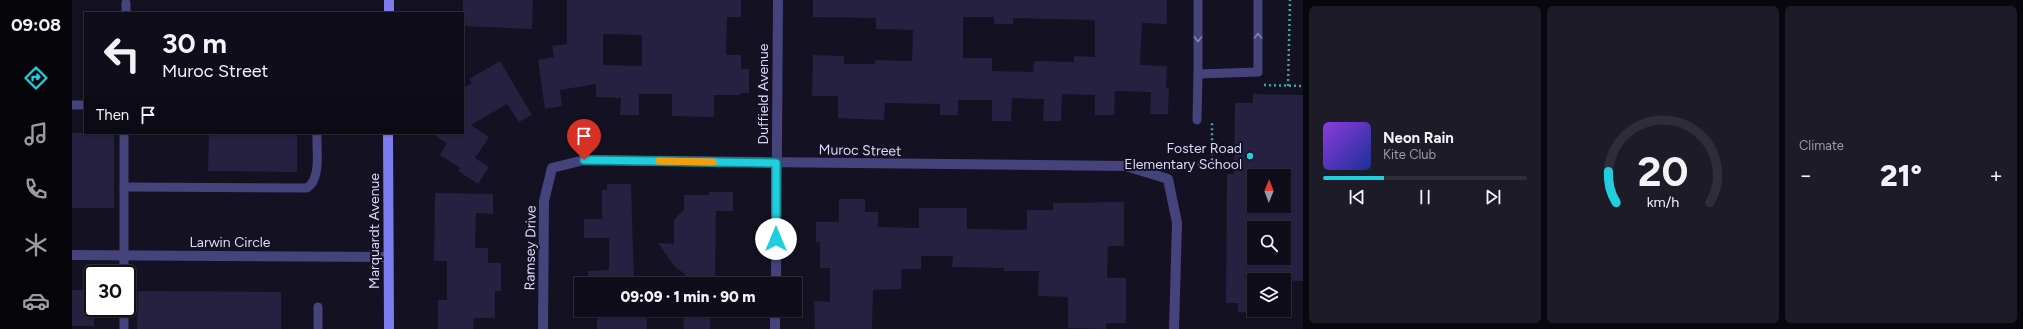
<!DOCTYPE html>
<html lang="en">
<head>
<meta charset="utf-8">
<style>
	:root { --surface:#0f0d1a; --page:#1d1b27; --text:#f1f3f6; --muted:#9b9ca2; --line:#2f2d39; --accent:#1fcfde }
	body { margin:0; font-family:Figtree,sans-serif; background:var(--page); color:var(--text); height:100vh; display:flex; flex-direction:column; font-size:15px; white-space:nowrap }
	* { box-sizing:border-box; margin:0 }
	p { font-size:13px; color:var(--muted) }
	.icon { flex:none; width:22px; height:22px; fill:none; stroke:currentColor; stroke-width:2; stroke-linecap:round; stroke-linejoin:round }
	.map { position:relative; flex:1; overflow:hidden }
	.sheet { display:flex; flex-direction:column; gap:6px; padding:6px; background:#08070e; width:720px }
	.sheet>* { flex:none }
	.banner { position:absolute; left:12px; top:12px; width:380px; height:122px; border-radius:0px; box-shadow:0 1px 3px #0004,0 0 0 1px var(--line); background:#0f0d1a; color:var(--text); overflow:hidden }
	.needle { width:26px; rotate:1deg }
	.controls { position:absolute; left:1175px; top:169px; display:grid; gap:8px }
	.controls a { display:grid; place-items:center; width:44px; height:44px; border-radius:0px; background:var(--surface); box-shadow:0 1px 3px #0004,0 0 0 1px var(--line); font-size:20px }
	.speed { position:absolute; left:12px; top:265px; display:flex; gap:8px; font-size:20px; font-weight:700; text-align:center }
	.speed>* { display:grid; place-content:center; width:52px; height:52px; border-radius:50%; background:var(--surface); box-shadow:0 1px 3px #0004,0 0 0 1px var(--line); line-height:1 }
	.speed .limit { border:2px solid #111; border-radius:6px; background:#fff; color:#111 }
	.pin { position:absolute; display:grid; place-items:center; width:34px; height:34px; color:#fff; margin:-41px -17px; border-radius:50% 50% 50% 0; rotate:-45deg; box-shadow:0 0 4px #0007 }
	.pin .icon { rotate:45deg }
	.me { position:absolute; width:44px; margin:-22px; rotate:0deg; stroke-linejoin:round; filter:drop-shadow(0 0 3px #0008) }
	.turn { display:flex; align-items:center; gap:14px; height:84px; padding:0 12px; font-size:18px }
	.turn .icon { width:52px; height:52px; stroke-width:2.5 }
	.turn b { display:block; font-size:28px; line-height:34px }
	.then { display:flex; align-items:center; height:38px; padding:0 12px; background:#0003; gap:8px; font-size:15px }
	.big { font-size:30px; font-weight:800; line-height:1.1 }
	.sheet .tile { flex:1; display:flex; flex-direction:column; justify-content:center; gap:6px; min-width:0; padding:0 14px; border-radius:6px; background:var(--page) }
	.sheet .dial { align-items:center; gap:0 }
	.dial svg { height:104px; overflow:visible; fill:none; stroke:var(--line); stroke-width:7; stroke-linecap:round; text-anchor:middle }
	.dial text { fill:var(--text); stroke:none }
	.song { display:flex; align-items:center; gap:12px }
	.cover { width:48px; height:48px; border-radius:6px; background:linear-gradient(135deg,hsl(270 70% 55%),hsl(230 70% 35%)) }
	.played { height:4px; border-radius:2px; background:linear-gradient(90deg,var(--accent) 30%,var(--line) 30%) }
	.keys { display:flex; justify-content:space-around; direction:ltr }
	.heat { display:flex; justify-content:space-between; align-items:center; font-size:22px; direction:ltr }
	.sheet .tiles { flex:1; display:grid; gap:6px; grid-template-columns:repeat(3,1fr) }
	.trip { position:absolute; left:502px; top:277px; width:228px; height:40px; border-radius:0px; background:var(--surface); box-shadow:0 1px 3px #0004,0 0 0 1px var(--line); font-weight:800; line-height:40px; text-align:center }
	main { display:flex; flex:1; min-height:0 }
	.tabs { display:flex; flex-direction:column; width:72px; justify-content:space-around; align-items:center; background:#06050a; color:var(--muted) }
	.tabs .icon { width:28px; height:28px }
	.tabs .on { color:var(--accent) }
	.tabs b { font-size:18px; color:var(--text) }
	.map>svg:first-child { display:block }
</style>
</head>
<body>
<main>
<nav class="tabs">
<b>09:08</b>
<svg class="icon on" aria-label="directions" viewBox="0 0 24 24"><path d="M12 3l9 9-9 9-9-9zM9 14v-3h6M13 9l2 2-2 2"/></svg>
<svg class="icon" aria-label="music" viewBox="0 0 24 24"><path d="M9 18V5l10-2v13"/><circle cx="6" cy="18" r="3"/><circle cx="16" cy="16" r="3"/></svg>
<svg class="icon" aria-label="phone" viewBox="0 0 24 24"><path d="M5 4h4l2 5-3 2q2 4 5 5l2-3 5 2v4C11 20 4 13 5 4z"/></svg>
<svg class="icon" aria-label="climate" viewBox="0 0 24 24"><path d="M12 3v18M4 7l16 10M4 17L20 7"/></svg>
<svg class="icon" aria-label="car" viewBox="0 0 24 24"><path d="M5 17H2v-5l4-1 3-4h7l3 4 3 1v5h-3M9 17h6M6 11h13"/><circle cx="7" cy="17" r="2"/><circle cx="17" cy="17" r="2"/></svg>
</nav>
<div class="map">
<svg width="1231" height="329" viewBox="0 0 1231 329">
	<rect width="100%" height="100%" fill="#141122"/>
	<g fill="#262041" fill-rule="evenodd">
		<polygon points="391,0 461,0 460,29 391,26"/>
		<path d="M495,0h174v17h-14l-1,38h15v14h8v24h-9v2h-26v22l-42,-1v-22h-33v21h-19l1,-17 -25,-1v-13l-36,6 2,16 -17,3 -7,-49 16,-3 -2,-11 15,-2zM531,34l39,1v31l-39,-1z"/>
		<path d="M741,0h354v24l-25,-1 -2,42 27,1 -1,22 3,1 -1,25h-18l1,-22 -36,-1 -1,24h-19v-20l-33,-1 -1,27h-18l1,-22 -32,-1 -1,23h-19v-21h-34v15h-18v-11l-55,-1 -1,17 -46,-2v-22h-26l1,-41 31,1v8h31v-4l37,1 1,-31 -37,-1v-11l-63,-1zM891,17h31v7h19v-6l82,2v37l-21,-1v6l-40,-1 -1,11 -41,-1v-13h-29z"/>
		<polygon points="428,61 460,115 447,122 435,104 399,125 417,137 403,158 417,167 406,184 386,171 388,168 368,155 375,143 359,133 391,133 391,88 400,83 397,79"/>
		<path d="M1181,94l50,1v186l-49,-1v30h12v3l-28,-1v-9h-12l1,-129h7l1,-71h18zM1182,176h30v30h-30zM1182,228h30v30h-30z"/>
		<rect x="0" y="133" width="42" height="75"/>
		<polygon points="137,133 225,133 225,172 136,171"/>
		<polygon points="535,184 559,184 562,284 516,284 516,271 537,270 537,238 512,238 512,219 530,219 530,190 535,190"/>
		<polygon points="637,192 661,192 661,211 644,211 643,284 613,284 613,274 603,267 586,243 602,244 602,220 610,211 612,211 612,195 637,195"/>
		<polygon points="363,193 421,194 421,214 404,213 403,248 416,248 416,263 429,263 429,291 423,291 423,318 402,318 401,329 366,329 366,300 375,300 375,261 362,261"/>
		<polygon points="767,199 793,199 793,212 806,212 806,227 847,228 847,208 895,208 895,229 955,230 955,210 981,210 981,203 1052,202 1052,246 1036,246 1035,278 1054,278 1054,323 1034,323 1034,329 996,328 996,297 966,296 967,271 932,271 932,268 880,267 881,256 849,256 849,269 830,269 829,289 801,290 800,329 743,329 742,301 758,302 758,268 748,268 748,242 744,242 744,222 767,222"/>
		<polygon points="0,290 21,290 22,326 0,326"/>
		<polygon points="66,291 209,292 209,329 65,329"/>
		<polygon points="516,310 575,310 575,329 525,329 525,317 516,317"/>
		<polygon points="611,310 638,310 638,329 612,329"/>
	</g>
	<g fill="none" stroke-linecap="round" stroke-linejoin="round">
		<g stroke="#3fa69e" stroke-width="2.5" stroke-dasharray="2 3" stroke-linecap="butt">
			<polyline points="1192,85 1231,86"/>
			<polyline points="1216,86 1218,0"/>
			<polyline points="1126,166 1140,160 1140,123"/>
		</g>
		<g stroke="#44437b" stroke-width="9">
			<polyline points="1126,0 1126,74 1186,72 1186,0"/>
			<polyline points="54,13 54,3"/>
			<polyline points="0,105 13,105"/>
			<polyline points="1125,120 1126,74"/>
			<polyline points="52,133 52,274"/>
			<path d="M52,187l183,1c15,-10 9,-39 10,-55"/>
			<polyline points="246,307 246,329"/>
			<polyline points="52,329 52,308"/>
		</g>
		<g stroke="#44437b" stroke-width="10">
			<polyline points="0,255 316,257"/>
			<polyline points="704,284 706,0"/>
			<polyline points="471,329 472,201 480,168 512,160 1054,166 1096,179 1105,223 1102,329"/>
			<polyline points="703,329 703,310"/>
		</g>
		<g stroke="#7d7ced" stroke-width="10">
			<polyline points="317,13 317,0"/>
			<polyline points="316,133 317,329"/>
		</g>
	</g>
	<defs><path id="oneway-chevron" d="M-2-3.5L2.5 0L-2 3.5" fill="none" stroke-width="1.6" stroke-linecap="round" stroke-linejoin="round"/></defs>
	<g stroke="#8886b4">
		<use href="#oneway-chevron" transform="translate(1186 36) rotate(-90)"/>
		<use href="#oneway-chevron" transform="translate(1126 39) rotate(90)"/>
	</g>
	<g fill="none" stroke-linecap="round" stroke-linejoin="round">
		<g stroke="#148790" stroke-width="10">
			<polyline id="route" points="512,160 704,163 704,239"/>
		</g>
		<use href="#route" stroke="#1fcfde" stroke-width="7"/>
		<polyline stroke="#f59e0b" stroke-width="7" points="587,161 641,162"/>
	</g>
	<circle fill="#1fcfde" stroke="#141122" stroke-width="1.5" cx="1178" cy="156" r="4"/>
	<g text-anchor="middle" stroke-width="4" stroke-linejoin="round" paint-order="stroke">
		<g font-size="14" fill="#dbd8fa" stroke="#141122">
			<text transform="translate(691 94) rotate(-90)" y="5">Duffield Avenue</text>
			<text transform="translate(788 150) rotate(1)" y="5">Muroc Street</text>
			<text transform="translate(302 231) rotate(-90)" y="5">Marquardt Avenue</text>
			<text x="158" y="247">Larwin Circle</text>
			<text transform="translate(458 248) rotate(-89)" y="5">Ramsey Drive</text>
		</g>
		<g font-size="14" fill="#dbd8fa" stroke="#141122" text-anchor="end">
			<text x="1170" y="153">Foster Road<tspan x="1170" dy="16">Elementary School</tspan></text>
		</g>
	</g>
</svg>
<div class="controls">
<a><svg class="needle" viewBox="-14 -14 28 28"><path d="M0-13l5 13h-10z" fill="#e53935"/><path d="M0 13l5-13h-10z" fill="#9b9ca2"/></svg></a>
<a><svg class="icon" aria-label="search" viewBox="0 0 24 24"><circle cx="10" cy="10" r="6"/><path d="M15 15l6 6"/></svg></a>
<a><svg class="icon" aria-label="layers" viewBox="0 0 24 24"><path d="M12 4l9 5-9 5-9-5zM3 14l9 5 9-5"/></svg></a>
</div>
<div class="speed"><div class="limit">30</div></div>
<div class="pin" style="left:512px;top:160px;background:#d93025"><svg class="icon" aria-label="arrive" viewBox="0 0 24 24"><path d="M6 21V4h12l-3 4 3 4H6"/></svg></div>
<svg class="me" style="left:704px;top:239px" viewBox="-20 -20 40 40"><circle r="19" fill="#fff"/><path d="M0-13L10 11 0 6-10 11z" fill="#1fcfde"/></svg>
<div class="trip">09:09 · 1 min · 90 m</div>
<div class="banner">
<div class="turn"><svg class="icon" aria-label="left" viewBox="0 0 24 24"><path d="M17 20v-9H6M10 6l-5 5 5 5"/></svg><div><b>30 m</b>Muroc Street</div></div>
<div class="then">Then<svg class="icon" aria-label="arrive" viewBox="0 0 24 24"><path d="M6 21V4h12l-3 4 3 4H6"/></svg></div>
</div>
</div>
<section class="sheet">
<div class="tiles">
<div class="tile">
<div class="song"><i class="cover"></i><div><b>Neon Rain</b><p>Kite Club</p></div></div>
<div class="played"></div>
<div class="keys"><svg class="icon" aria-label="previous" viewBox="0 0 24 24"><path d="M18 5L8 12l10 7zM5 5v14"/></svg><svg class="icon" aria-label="pause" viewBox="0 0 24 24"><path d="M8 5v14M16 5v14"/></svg><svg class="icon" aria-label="next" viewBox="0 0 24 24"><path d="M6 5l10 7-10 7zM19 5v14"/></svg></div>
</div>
<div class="tile dial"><svg viewBox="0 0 100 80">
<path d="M14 69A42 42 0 1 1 86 69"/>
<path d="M14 69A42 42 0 0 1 8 45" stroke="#1fcfde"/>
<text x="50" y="56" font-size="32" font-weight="700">20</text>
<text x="50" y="72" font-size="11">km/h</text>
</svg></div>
<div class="tile"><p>Climate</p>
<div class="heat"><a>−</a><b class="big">21°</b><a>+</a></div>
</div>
</div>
</section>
</main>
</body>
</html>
